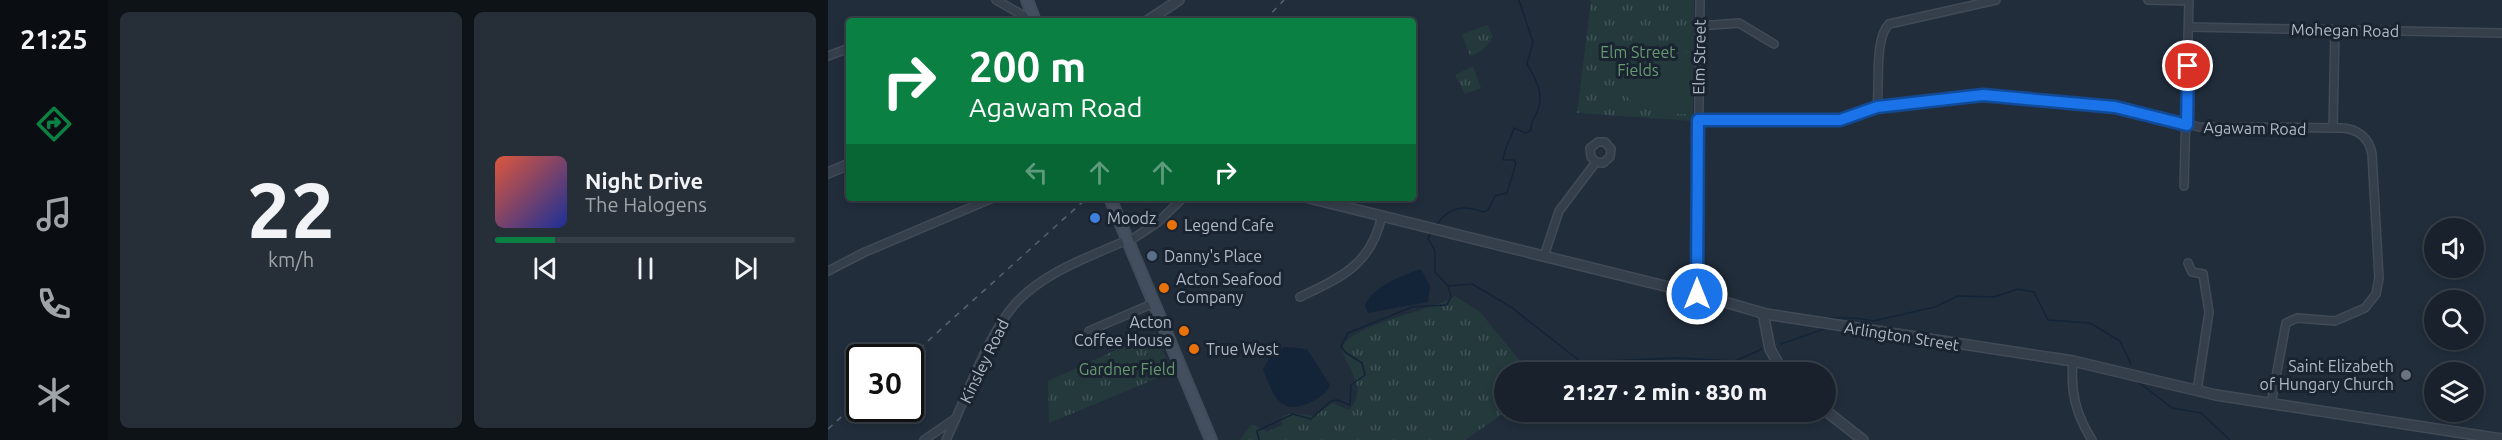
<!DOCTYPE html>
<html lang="en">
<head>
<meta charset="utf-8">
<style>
	:root { --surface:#19222c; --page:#262f38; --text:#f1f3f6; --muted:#9fa4a9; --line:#373f48; --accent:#0b8043 }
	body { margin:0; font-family:Ubuntu,sans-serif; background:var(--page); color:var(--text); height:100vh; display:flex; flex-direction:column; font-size:22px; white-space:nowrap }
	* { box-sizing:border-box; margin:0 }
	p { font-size:20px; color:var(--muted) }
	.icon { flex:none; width:33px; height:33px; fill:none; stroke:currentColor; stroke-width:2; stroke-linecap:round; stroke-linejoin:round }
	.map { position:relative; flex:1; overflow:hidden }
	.drawer { display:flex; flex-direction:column; gap:12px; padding:12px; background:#0e1318; width:720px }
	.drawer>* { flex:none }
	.guide { position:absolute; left:18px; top:18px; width:570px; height:183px; border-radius:6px; box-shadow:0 3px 9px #0003,0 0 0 2px var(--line); background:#0b8043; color:#fff; overflow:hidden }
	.buttons { position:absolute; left:1596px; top:218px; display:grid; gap:12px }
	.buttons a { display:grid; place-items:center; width:60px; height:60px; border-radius:50%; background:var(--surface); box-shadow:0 3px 9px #0003,0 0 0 2px var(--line); font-size:30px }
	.speed { position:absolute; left:18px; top:344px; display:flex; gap:12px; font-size:30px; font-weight:700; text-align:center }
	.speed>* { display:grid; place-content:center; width:78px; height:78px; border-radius:50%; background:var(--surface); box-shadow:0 3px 9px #0003,0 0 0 2px var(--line); line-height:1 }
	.speed .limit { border:3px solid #111; border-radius:9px; background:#fff; color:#111 }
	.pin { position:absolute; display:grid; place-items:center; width:51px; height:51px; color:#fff; margin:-26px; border:3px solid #fff; border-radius:50%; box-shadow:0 2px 6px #0007 }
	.me { position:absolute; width:66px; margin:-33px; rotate:0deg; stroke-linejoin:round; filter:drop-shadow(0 0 4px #0008) }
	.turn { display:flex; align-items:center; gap:21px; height:126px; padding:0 24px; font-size:27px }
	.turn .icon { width:78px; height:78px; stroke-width:2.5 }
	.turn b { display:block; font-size:42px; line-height:51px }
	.lanes { display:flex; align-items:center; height:57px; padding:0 24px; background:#0003; justify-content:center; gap:30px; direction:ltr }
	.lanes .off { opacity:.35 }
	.drawer .card { flex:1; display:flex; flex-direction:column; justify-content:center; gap:9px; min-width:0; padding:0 21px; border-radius:9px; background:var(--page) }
	.drawer .dial { align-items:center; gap:0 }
	.dial b { font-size:78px; line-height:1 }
	.song { display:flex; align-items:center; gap:18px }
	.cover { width:72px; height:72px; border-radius:9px; background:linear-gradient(135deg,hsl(10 70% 55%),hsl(230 70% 35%)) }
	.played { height:6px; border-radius:3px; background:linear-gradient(90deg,var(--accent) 20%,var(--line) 20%) }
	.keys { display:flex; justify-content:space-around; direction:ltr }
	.drawer .tiles { flex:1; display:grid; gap:12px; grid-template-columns:repeat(2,1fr) }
	.trip { position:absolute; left:666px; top:362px; width:342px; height:60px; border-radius:30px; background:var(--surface); box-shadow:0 3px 9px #0003,0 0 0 2px var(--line); font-weight:800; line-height:60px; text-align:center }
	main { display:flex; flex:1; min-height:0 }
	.dock { display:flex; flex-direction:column; width:108px; justify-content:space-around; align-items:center; background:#0a0e12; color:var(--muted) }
	.dock .icon { width:42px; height:42px }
	.dock .on { color:var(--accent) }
	.dock b { font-size:27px; color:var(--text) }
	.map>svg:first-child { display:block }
</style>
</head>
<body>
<main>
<nav class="dock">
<b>21:25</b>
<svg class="icon on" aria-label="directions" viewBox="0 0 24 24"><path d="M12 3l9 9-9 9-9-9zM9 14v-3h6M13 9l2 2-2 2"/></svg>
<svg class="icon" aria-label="music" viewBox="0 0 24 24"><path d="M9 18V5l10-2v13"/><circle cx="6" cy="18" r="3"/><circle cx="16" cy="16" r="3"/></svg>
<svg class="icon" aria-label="phone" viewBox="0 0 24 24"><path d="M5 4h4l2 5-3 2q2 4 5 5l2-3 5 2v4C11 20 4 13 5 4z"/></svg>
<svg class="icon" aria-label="climate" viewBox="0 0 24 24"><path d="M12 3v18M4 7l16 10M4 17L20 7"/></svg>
</nav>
<section class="drawer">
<div class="tiles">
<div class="card dial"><b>22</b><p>km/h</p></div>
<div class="card">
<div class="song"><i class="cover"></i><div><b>Night Drive</b><p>The Halogens</p></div></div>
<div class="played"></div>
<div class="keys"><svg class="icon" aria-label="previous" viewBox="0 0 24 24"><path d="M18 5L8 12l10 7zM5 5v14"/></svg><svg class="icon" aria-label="pause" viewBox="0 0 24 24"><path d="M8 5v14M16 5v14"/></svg><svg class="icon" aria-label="next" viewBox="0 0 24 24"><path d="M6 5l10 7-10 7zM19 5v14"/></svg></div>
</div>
</div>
</section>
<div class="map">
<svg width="1674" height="440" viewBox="0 0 1674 440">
	<defs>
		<pattern id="park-tufts" width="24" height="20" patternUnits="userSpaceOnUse" patternTransform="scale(1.5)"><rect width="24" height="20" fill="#23393c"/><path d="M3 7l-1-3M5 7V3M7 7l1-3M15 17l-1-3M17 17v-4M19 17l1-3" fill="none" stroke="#405457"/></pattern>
	</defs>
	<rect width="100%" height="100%" fill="#212d3b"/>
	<g fill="url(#park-tufts)">
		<polygon points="763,0 866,0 865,121 749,113"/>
		<path d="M659,25l6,11c-5,11 -12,16 -23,20l-8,-22z"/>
		<polygon points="645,66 653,88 637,94 627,75"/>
		<path d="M627,296l26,17 48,59h-25v39h3l-42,29h-225l11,-15h4l12,7 15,-7 -1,-8 12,-4 21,3 18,-13 17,7c19,-21 1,-38 -7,-59 1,-26 91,-40 113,-55z"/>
		<polygon points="327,332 344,372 221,423 220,381"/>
	</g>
	<path fill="#23393c" d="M783,47l71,1 4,3 2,63c-28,0 -55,-2 -70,-30 -6,-9 -5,-26 -7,-37z"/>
	<g fill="#142438">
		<path d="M593,269l9,17 -2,16 -60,11 -3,-7c6,-19 38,-31 56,-37z"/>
		<path d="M457,347l22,2 23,36c-2,7 -10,12 -17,16 -32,17 -40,-5 -50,-32l9,-15z"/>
	</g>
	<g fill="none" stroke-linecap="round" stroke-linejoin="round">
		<g stroke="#142438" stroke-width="1.5">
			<path d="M607,227c13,-20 28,-23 48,-15l5,-2 7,-14 12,-3 9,-30 -2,-3h-11c1,-12 8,-21 11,-32l12,5 5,-3c-1,-7 3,-11 6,-18 8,-17 -1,-33 -10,-48l6,-22 -14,-42"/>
			<polyline points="620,286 644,284 683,307 753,362 849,358 907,361 934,349"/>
			<polyline points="1000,318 1027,318 1045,321 1107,307 1130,296 1166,297 1190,289 1206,292 1220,320 1262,323 1292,341 1303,364"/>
			<polyline points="953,344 996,329"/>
			<polyline points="1309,381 1344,408 1373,413 1402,440"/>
			<polyline points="431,440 429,431 465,414 483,419 503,401 509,400 522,405 523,385 537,375 534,363 517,352 513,346 520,333 584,307 619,305 623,297 620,286 607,272 607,251 600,238 603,233"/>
		</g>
		<g stroke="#414a57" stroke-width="10">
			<g id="minor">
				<polyline points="168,0 205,21"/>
				<polyline points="1320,0 1361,1"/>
				<polyline points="871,26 911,23 946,44"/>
				<polyline points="1361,27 1674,33"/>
				<polyline points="0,56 21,48"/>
				<path d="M1049,107c3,-23 -3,-68 12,-83l107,-24"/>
				<path d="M870,120h142l37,-13 106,-12 132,12 84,20 143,1c16,1 27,10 30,26l7,124 -3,16 -11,14 -30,13 -38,-3 -11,5 -15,81"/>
				<polyline points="1505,128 1507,30"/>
				<polyline points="1356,186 1361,0"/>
				<polyline points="300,242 330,222 355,198"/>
				<polyline points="716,256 731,211 768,162 775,163 782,157 783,149 777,142 770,142 762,148 763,157 768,162"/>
				<polyline points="1360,263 1364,272 1375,274 1381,312 1369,391"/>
				<polyline points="0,271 37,252 165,198"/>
				<polyline points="869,294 872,0"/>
				<path d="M472,297c42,-20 72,-33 82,-82"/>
				<polyline points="261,331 326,303"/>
				<path d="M1245,361c-3,30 3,54 19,79"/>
				<polyline points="96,440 128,418"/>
				<path d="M118,440c19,-39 41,-105 69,-136 29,-32 74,-47 112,-64"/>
			</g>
		</g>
		<g stroke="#414a57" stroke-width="12">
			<g id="tertiary">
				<polyline points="319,21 351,0"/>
				<polyline points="0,173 21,164"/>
				<polyline points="481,198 869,294 938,314 1245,361 1388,395 1674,439"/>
				<polyline points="935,313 942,349 955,372"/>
				<polyline points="998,411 1035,440"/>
			</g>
		</g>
		<g stroke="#414a57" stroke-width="14">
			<g id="secondary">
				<polyline points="199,0 207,21"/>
				<polyline points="282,198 383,440"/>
			</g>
		</g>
		<use href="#minor" stroke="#353e4b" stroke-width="7"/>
		<use href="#tertiary" stroke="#353e4b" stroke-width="9"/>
		<use href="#secondary" stroke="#434e5e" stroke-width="10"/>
		<g stroke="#566372" stroke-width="1.5" stroke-dasharray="6 6" stroke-linecap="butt">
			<polyline points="436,21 456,0"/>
			<polyline points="82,357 259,198"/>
			<polyline points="0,429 32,400"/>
		</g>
	</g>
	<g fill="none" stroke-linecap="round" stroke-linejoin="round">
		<g stroke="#114b97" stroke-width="15">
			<polyline id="route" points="869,294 870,120 1012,120 1049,107 1155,95 1287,107 1359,125 1360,66"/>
		</g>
		<use href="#route" stroke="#1a73e8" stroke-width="10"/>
	</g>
	<circle fill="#3f7fe0" stroke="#1a2330" stroke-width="2" cx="267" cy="218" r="6"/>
	<g fill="#e8710a" stroke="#1a2330" stroke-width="2">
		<circle cx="344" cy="225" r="6"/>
		<circle cx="336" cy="288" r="6"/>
		<circle cx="356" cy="331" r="6"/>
		<circle cx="366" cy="349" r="6"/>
	</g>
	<circle fill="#5c6f8a" stroke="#1a2330" stroke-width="2" cx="324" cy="256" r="6"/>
	<circle fill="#6b7280" stroke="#1a2330" stroke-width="2" cx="1578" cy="375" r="6"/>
	<g text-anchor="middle" stroke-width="6" stroke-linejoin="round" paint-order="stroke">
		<g font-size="16" fill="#b0b9c7" stroke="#1a2330">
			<text transform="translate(1517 30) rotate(1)" y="6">Mohegan Road</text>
			<text transform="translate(871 57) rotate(-89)" y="6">Elm Street</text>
			<text transform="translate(1427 128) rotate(1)" y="6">Agawam Road</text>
			<text transform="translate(1074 336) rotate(9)" y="6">Arlington Street</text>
			<text transform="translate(156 361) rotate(-64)" y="6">Kinsley Road</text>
		</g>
		<g font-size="16" fill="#669970" stroke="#1a2330">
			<text x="810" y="58">Elm Street<tspan x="810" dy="18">Fields</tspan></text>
			<text x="299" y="375">Gardner Field</text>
		</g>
		<g font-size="16" fill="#b0b9c7" stroke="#1a2330" text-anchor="start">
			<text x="279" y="224">Moodz</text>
			<text x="356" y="231">Legend Cafe</text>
			<text x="336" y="262">Danny's Place</text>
			<text x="348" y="285">Acton Seafood<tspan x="348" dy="18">Company</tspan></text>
			<text x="344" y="328" text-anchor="end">Acton<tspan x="344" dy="18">Coffee House</tspan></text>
			<text x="378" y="355">True West</text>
			<text x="1566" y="372" text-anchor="end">Saint Elizabeth<tspan x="1566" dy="18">of Hungary Church</tspan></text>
		</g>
	</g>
</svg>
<div class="buttons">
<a><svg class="icon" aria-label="sound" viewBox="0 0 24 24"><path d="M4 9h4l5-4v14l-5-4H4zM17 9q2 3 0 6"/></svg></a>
<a><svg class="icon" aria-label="search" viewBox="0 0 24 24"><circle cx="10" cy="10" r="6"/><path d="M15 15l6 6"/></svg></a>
<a><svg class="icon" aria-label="layers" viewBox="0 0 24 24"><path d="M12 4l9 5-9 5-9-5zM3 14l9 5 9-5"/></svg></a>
</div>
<div class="speed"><div class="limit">30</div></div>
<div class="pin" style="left:1360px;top:66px;background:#d93025"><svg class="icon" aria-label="arrive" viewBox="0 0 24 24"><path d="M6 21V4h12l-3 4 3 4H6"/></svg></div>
<svg class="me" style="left:869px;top:294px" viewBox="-20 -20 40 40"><circle r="17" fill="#1a73e8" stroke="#fff" stroke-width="3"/><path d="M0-11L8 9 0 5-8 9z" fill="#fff"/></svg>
<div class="trip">21:27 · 2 min · 830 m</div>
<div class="guide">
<div class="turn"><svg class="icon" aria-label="right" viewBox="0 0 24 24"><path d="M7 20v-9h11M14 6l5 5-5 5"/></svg><div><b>200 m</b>Agawam Road</div></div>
<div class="lanes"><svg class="icon off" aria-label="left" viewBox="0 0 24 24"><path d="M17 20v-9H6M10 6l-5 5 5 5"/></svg><svg class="icon off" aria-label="ahead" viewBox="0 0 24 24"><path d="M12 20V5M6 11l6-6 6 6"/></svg><svg class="icon off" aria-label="ahead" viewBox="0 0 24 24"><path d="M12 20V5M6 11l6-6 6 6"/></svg><svg class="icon" aria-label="right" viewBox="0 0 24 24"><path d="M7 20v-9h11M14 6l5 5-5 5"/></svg></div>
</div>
</div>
</main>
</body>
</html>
